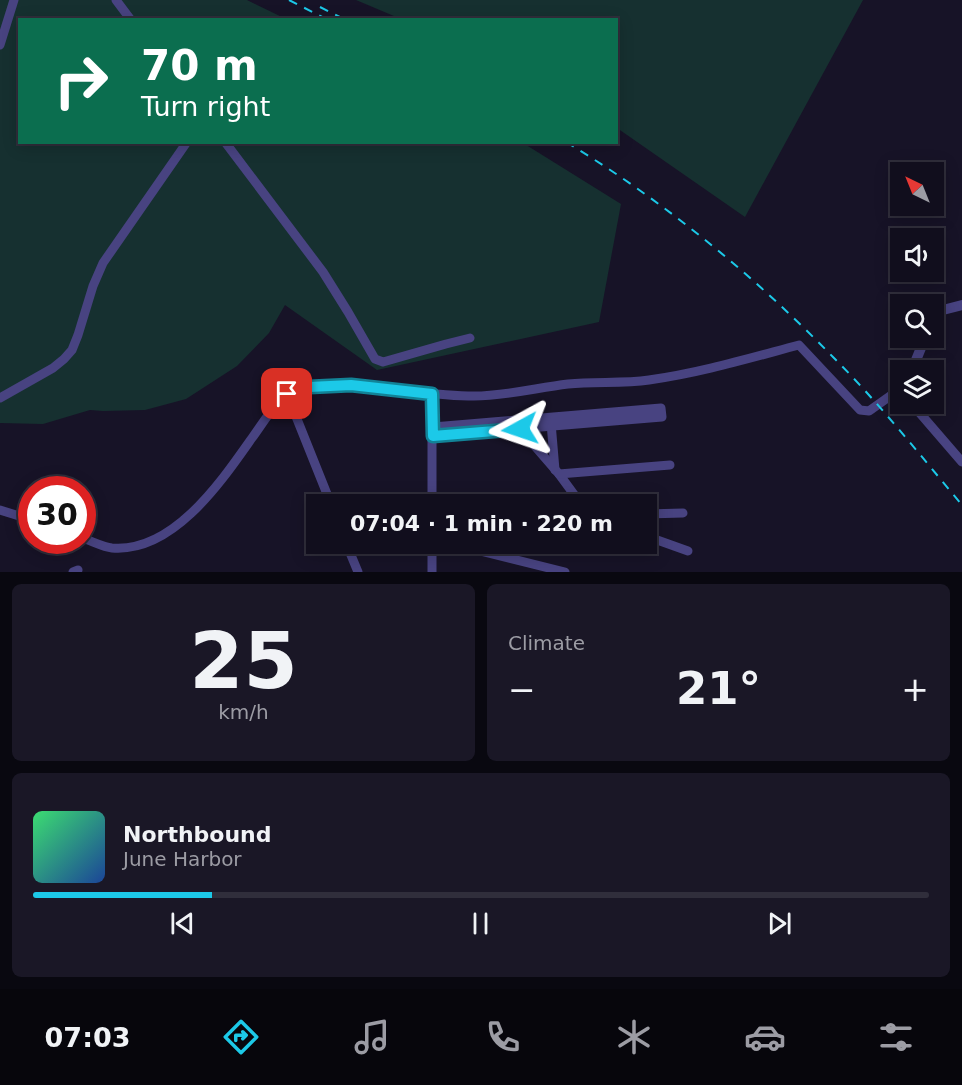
<!DOCTYPE html>
<html lang="en">
<head>
<meta charset="utf-8">
<style>
	:root { --surface:#110e1d; --page:#1a1726; --text:#f1f3f6; --muted:#9c9ca4; --line:#302e3b; --accent:#1cc9e8 }
	body { margin:0; font-family:"DejaVu Sans",sans-serif; background:var(--page); color:var(--text); height:100vh; display:flex; flex-direction:column; font-size:22px; white-space:nowrap }
	* { box-sizing:border-box; margin:0 }
	p { font-size:20px; color:var(--muted) }
	.icon { flex:none; width:33px; height:33px; fill:none; stroke:currentColor; stroke-width:2; stroke-linecap:round; stroke-linejoin:round }
	.map { position:relative; height:572px; overflow:hidden }
	.panel { display:flex; flex-direction:column; gap:12px; padding:12px; background:#090810; flex:1 }
	.panel>* { flex:none }
	.banner { position:absolute; left:18px; top:18px; width:600px; height:126px; border-radius:0px; box-shadow:0 3px 15px #0003,0 0 0 2px var(--line); background:#0b6e4f; color:#fff; overflow:hidden }
	.needle { width:39px; rotate:317deg }
	.buttons { position:absolute; left:890px; top:162px; display:grid; gap:12px }
	.buttons a { display:grid; place-items:center; width:54px; height:54px; border-radius:0px; background:var(--surface); box-shadow:0 3px 15px #0003,0 0 0 2px var(--line); font-size:30px }
	.speed { position:absolute; left:18px; top:476px; display:flex; gap:12px; font-size:30px; font-weight:700; text-align:center }
	.speed>* { display:grid; place-content:center; width:78px; height:78px; border-radius:50%; background:var(--surface); box-shadow:0 3px 15px #0003,0 0 0 2px var(--line); line-height:1 }
	.speed .limit { border:9px solid #d22; background:#fff; color:#111 }
	.pin { position:absolute; display:grid; place-items:center; width:51px; height:51px; color:#fff; margin:-26px; border-radius:12px; box-shadow:0 3px 9px #0006 }
	.me { position:absolute; width:66px; margin:-33px; rotate:265deg; stroke-linejoin:round; filter:drop-shadow(0 0 4px #0008) }
	.turn { display:flex; align-items:center; gap:21px; height:126px; padding:0 24px; font-size:27px }
	.turn .icon { width:78px; height:78px; stroke-width:2.5 }
	.turn b { display:block; font-size:42px; line-height:51px }
	.big { font-size:45px; font-weight:800; line-height:1.1 }
	.panel .widget { flex:1; display:flex; flex-direction:column; justify-content:center; gap:9px; min-width:0; padding:0 21px; border-radius:9px; background:var(--page) }
	.panel .dial { align-items:center; gap:0 }
	.dial b { font-size:78px; line-height:1 }
	.song { display:flex; align-items:center; gap:18px }
	.cover { width:72px; height:72px; border-radius:9px; background:linear-gradient(135deg,hsl(140 70% 55%),hsl(220 70% 35%)) }
	.played { height:6px; border-radius:3px; background:linear-gradient(90deg,var(--accent) 20%,var(--line) 20%) }
	.keys { display:flex; justify-content:space-around; direction:ltr }
	.heat { display:flex; justify-content:space-between; align-items:center; font-size:33px; direction:ltr }
	.panel .tiles { flex:1; display:grid; gap:12px; grid-template-columns:1fr 1fr }
	.widget:last-child { grid-column:span 2 }
	.trip { position:absolute; left:306px; top:494px; width:351px; height:60px; border-radius:0px; background:var(--surface); box-shadow:0 3px 15px #0003,0 0 0 2px var(--line); font-weight:800; line-height:60px; text-align:center }
	.menu { display:flex; height:96px; justify-content:space-around; align-items:center; background:#07060c; color:var(--muted) }
	.menu .icon { width:42px; height:42px }
	.menu .current { color:var(--accent) }
	.menu b { font-size:27px; color:var(--text) }
	.map>svg:first-child { display:block }
</style>
</head>
<body>
<div class="map">
<svg width="962" height="572" viewBox="0 0 962 572">
	<rect width="100%" height="100%" fill="#171327"/>
	<g fill="#163030">
		<polygon points="0,0 247,0 286,19 20,20 20,142 523,143 621,204 599,322 377,370 285,305 269,333 237,366 186,399 145,410 103,411 90,410 43,424 0,423"/>
		<polygon points="356,0 863,0 745,217 617,128 616,20 401,19"/>
	</g>
	<g fill="none" stroke-linecap="round" stroke-linejoin="round">
		<g stroke="#484381" stroke-width="9">
			<polyline points="116,0 131,20"/>
			<polyline points="0,45 14,0"/>
			<polyline points="225,142 323,272 348,312 375,359 383,362 446,344 470,338"/>
			<polyline points="287,394 331,504"/>
			<polyline points="432,395 432,504"/>
			<polyline points="0,398 53,368 64,359 72,350 78,335 93,286 103,263 187,142"/>
			<polyline points="912,404 962,462"/>
			<polyline points="551,423 555,470"/>
			<polyline points="520,426 520,429 559,474 581,504"/>
			<polyline points="433,436 662,417 661,408 433,427"/>
			<polyline points="559,474 670,465"/>
			<polyline points="0,510 32,520"/>
			<polyline points="646,514 683,513"/>
			<polyline points="646,536 688,551"/>
			<path d="M82,538c10,3 21,9 30,10 61,5 109,-66 140,-110 16,-22 26,-43 55,-51 8,-2 18,-1 27,-1 46,-1 93,10 140,10 31,0 62,-8 94,-12 27,-3 54,0 81,-4 51,-7 101,-22 150,-35l61,65 9,1 31,-22"/>
			<polyline points="346,543 358,572"/>
			<polyline points="448,543 565,572"/>
			<polyline points="73,572 78,570"/>
			<polyline points="432,572 432,543"/>
		</g>
		<g stroke="#484381" stroke-width="10">
			<polyline points="933,315 935,312 962,305"/>
			<polyline points="912,370 925,338"/>
		</g>
		<g stroke="#1cc9e8" stroke-width="2" stroke-dasharray="9 8" stroke-linecap="butt">
			<polyline points="289,0 328,20"/>
			<polyline points="320,7 346,20"/>
			<path d="M566,142c98,59 187,133 267,215 46,46 87,98 129,148"/>
		</g>
	</g>
	<g fill="none" stroke-linecap="round" stroke-linejoin="round">
		<g stroke="#128397" stroke-width="15">
			<polyline id="route" points="287,394 309,387 351,385 432,394 433,436 520,429"/>
		</g>
		<use href="#route" stroke="#1cc9e8" stroke-width="10"/>
	</g>
</svg>
<div class="buttons">
<a><svg class="needle" viewBox="-14 -14 28 28"><path d="M0-13l5 13h-10z" fill="#e53935"/><path d="M0 13l5-13h-10z" fill="#9c9ca4"/></svg></a>
<a><svg class="icon" aria-label="sound" viewBox="0 0 24 24"><path d="M4 9h4l5-4v14l-5-4H4zM17 9q2 3 0 6"/></svg></a>
<a><svg class="icon" aria-label="search" viewBox="0 0 24 24"><circle cx="10" cy="10" r="6"/><path d="M15 15l6 6"/></svg></a>
<a><svg class="icon" aria-label="layers" viewBox="0 0 24 24"><path d="M12 4l9 5-9 5-9-5zM3 14l9 5 9-5"/></svg></a>
</div>
<div class="speed"><div class="limit">30</div></div>
<div class="pin" style="left:287px;top:394px;background:#d93025"><svg class="icon" aria-label="arrive" viewBox="0 0 24 24"><path d="M6 21V4h12l-3 4 3 4H6"/></svg></div>
<svg class="me" style="left:520px;top:429px" viewBox="-20 -20 40 40"><path d="M0-17L14 15 0 8-14 15z" fill="#1cc9e8" stroke="#fff" stroke-width="4"/></svg>
<div class="trip">07:04 · 1 min · 220 m</div>
<div class="banner">
<div class="turn"><svg class="icon" aria-label="right" viewBox="0 0 24 24"><path d="M7 20v-9h11M14 6l5 5-5 5"/></svg><div><b>70 m</b>Turn right</div></div>
</div>
</div>
<section class="panel">
<div class="tiles">
<div class="widget dial"><b>25</b><p>km/h</p></div>
<div class="widget"><p>Climate</p>
<div class="heat"><a>−</a><b class="big">21°</b><a>+</a></div>
</div>
<div class="widget">
<div class="song"><i class="cover"></i><div><b>Northbound</b><p>June Harbor</p></div></div>
<div class="played"></div>
<div class="keys"><svg class="icon" aria-label="previous" viewBox="0 0 24 24"><path d="M18 5L8 12l10 7zM5 5v14"/></svg><svg class="icon" aria-label="pause" viewBox="0 0 24 24"><path d="M8 5v14M16 5v14"/></svg><svg class="icon" aria-label="next" viewBox="0 0 24 24"><path d="M6 5l10 7-10 7zM19 5v14"/></svg></div>
</div>
</div>
</section>
<nav class="menu">
<b>07:03</b>
<svg class="icon current" aria-label="directions" viewBox="0 0 24 24"><path d="M12 3l9 9-9 9-9-9zM9 14v-3h6M13 9l2 2-2 2"/></svg>
<svg class="icon" aria-label="music" viewBox="0 0 24 24"><path d="M9 18V5l10-2v13"/><circle cx="6" cy="18" r="3"/><circle cx="16" cy="16" r="3"/></svg>
<svg class="icon" aria-label="phone" viewBox="0 0 24 24"><path d="M5 4h4l2 5-3 2q2 4 5 5l2-3 5 2v4C11 20 4 13 5 4z"/></svg>
<svg class="icon" aria-label="climate" viewBox="0 0 24 24"><path d="M12 3v18M4 7l16 10M4 17L20 7"/></svg>
<svg class="icon" aria-label="car" viewBox="0 0 24 24"><path d="M5 17H2v-5l4-1 3-4h7l3 4 3 1v5h-3M9 17h6M6 11h13"/><circle cx="7" cy="17" r="2"/><circle cx="17" cy="17" r="2"/></svg>
<svg class="icon" aria-label="filters" viewBox="0 0 24 24"><path d="M4 7h16M4 17h16"/><circle cx="9" cy="7" r="2"/><circle cx="15" cy="17" r="2"/></svg>
</nav>
</body>
</html>
